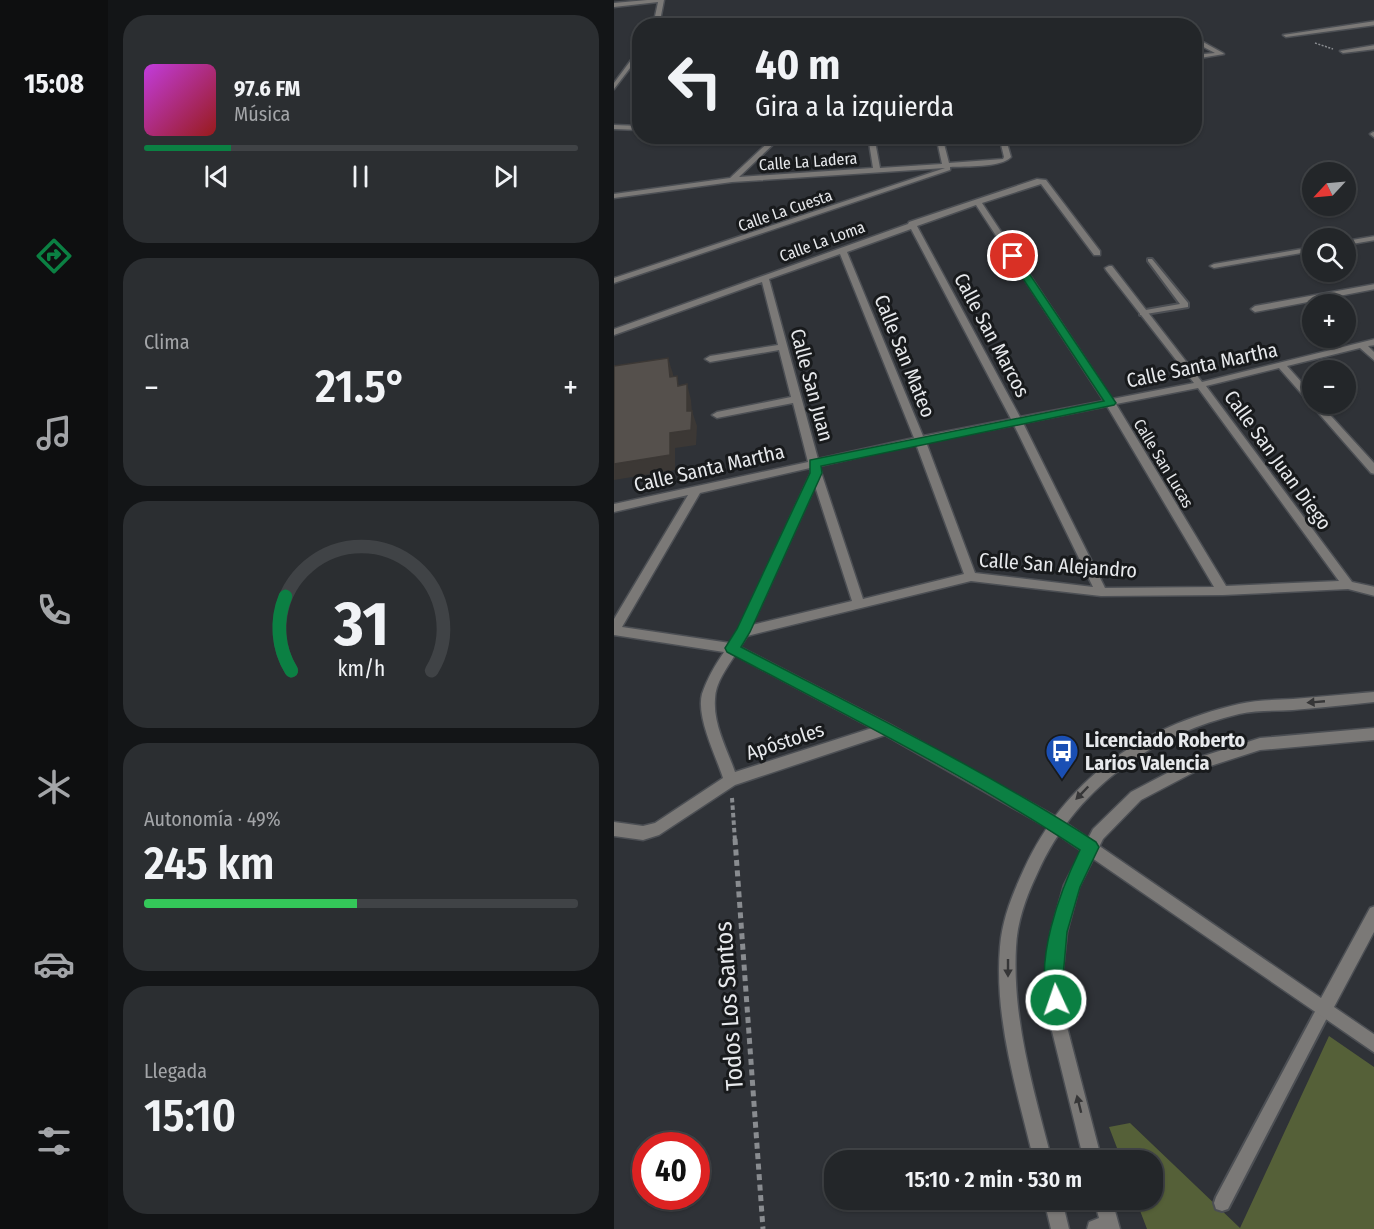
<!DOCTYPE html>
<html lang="es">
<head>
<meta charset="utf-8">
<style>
	:root { --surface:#232629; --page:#2b2e31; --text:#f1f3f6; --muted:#a3a5a8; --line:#404346; --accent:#0b8043 }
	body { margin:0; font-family:"Fira Sans Condensed",sans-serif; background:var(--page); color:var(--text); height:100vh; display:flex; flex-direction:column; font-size:22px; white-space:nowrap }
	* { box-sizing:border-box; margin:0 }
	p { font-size:20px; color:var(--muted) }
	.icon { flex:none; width:33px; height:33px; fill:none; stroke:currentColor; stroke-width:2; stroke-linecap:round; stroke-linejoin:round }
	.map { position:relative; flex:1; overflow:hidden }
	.sheet { display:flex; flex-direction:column; gap:15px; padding:15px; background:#131517; width:506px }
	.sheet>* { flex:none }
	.guide { position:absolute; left:18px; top:18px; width:570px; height:126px; border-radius:24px; box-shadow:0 2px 4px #0004,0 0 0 2px var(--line); background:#232629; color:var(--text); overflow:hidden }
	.needle { width:39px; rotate:244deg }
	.buttons { position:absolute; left:688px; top:162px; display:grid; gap:12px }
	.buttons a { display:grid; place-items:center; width:54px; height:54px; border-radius:50%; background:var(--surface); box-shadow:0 2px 4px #0004,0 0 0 2px var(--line); font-size:30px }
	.speed { position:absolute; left:18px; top:1132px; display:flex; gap:12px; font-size:30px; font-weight:700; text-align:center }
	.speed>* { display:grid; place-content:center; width:78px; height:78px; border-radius:50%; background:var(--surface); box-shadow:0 2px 4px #0004,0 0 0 2px var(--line); line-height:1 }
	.speed .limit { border:9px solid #d22; background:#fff; color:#111 }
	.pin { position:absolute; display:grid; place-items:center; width:51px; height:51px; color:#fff; margin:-26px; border:3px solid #fff; border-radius:50%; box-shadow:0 2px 6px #0007 }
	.me { position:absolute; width:66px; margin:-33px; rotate:357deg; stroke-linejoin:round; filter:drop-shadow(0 0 4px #0008) }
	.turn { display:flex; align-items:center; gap:21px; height:126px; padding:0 24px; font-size:27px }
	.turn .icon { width:78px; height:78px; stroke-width:2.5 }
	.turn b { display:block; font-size:42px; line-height:51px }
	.big { font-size:45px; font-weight:600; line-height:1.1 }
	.sheet .card { flex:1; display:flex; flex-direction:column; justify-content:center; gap:9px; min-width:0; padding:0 21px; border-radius:24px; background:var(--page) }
	.sheet .dial { align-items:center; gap:0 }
	.dial svg { height:156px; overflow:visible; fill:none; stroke:var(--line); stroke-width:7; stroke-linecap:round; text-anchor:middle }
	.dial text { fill:var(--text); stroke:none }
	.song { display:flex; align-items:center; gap:18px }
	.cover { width:72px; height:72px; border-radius:9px; background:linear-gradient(135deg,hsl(290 70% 55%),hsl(0 70% 35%)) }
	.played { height:6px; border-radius:3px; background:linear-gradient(90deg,var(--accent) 20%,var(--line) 20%) }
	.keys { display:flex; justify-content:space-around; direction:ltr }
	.heat { display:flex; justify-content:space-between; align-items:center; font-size:33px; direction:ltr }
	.charge { height:9px; border-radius:4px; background:linear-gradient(90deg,#34c759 49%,var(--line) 0) }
	.trip { position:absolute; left:210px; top:1150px; width:339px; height:60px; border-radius:24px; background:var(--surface); box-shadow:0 2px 4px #0004,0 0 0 2px var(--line); font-weight:600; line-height:60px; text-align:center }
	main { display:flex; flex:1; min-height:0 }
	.dock { display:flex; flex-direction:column; width:108px; justify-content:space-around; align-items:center; background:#0e0f10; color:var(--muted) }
	.dock .icon { width:42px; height:42px }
	.dock .current { color:var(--accent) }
	.dock b { font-size:27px; color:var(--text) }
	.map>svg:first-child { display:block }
</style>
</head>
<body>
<main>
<nav class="dock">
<b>15:08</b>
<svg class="icon current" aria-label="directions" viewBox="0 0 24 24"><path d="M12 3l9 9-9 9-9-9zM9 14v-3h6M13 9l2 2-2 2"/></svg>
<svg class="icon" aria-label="music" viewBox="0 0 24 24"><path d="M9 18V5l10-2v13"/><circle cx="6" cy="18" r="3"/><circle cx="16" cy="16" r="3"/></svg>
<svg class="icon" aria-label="phone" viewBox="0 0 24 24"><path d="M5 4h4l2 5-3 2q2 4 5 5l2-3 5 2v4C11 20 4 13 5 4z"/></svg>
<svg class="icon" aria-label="climate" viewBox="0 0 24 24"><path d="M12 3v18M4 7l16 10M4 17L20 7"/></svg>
<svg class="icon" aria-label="car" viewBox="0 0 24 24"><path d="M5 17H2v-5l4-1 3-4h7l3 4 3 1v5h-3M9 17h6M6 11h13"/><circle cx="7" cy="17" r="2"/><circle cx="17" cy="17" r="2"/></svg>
<svg class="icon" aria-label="filters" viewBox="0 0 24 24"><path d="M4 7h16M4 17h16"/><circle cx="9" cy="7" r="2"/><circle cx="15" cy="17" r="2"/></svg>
</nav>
<section class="sheet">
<div class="card">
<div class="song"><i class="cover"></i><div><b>97.6 FM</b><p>Música</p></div></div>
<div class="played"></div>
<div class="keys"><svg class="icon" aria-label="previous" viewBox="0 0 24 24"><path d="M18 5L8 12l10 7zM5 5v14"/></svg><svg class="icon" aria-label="pause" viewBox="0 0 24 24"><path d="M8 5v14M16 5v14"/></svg><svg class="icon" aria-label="next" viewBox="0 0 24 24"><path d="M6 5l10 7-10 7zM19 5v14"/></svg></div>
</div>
<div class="card"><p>Clima</p>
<div class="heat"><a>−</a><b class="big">21.5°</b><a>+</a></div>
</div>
<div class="card dial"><svg viewBox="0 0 100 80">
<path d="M14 69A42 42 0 1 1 86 69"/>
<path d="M14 69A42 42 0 0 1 11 31" stroke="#0b8043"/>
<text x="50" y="56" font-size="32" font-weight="700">31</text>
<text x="50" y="72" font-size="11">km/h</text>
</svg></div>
<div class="card"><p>Autonomía · 49%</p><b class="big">245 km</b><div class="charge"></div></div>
<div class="card"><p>Llegada</p><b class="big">15:10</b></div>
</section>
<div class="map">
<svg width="761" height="1229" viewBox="0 0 761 1229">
	<rect width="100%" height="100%" fill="#2f3237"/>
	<polygon fill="#556038" points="715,1036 760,1067 760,1229 533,1229 522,1200 538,1200 538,1161 508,1161 495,1127 516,1123 626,1228"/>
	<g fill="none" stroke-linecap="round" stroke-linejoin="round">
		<g stroke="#4c4f54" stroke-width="4">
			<g id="service">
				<polygon points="534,259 538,259 574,303 574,307 526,315 526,311 566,304 534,261"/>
				<polygon points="710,1002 715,1004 717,1009 715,1014 614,1209 608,1211 602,1209 600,1203 602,1197 705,1004"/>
			</g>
		</g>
		<g stroke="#4c4f54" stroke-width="3">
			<g id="minor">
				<polygon points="33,0 50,0 45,26 39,26 44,2 0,7 0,3"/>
				<polygon points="761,21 761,25 672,37 669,35"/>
				<polygon points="580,37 609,53 610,54 580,59 580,55 601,53 580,42"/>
				<polygon points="761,45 761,49 729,53 726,51"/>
				<polygon points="26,48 26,55 0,89 0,83"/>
				<polygon points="0,125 26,126 26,130 0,129"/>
				<polygon points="759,132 761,132 761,138 756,134"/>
				<path d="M161,136h7l-43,41 134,-9 -5,-32h6l6,32 62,-4 -6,-28h6l7,27 54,-4 1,-2 -5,-21h6l6,21c-10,11 -46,9 -61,10v3l-336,113v-5l331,-110 -213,14 -118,16v-4l116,-16z"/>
				<path d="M423,179l9,1 54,71v4h-6l-53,-71 -59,19 130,196 82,-16 -88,-113 -1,-2 4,-2h3l90,116 173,-43v6l-7,1 7,7v8l-15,-13 -73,18 26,29v9h7l55,60v10l-4,-1 -92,-105 -73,18 146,196 23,5v9l-27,-7 -125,6 -122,1 -130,-15 -224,55 -7,11 151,78 169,94 261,179 49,-90 5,-2v24l-41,77 41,28v18l-325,-224 -165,-94 -150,50 -76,50 -16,5 -29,-4v-14l29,4 12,-3 68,-45c-7,-22 -27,-61 -21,-84 5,-15 13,-29 22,-42l-110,-17v-16l74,-124 -74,17v-8l194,-42 -15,-59 -76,15 -5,-3 5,-3 74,-15 -12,-47 -69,12 -5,-3 5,-3 68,-11 -16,-63 -148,53v-6l294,-105 1,-2zM362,205l128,196 -84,16 -103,-191zM297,229l100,190 -88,17 -76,-184zM226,254l74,184 -96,21 -49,-180zM584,388l141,193 -113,5 -110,-182zM493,406l107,181 -109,1 -82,-165zM400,425l79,162 -118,-14 -49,-131zM302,444l48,130 -101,25 -44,-133zM196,468l1,5 -73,157 -8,13 -108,-16 78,-134zM201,486l37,115 -100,24zM121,655l137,73 -137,44c-8,-23 -22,-48 -20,-73 0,-16 12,-31 20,-44z"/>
				<polygon points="761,236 761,240 732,245 732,241"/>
				<polygon points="699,247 699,251 600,268 596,266 600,264"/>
				<polygon points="761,284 761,289 641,312 637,309 641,306"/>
			</g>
		</g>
		<g stroke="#4c4f54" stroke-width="3">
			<g id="tertiary">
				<path d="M761,692v10c-28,3 -55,6 -82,8 -18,1 -36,0 -54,4 -88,21 -165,76 -202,160 -11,23 -20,48 -21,73 -4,73 18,144 36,214h-18c-17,-70 -40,-142 -34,-214 2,-28 13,-54 24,-78 42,-91 119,-143 215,-165 17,-4 36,-4 54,-5 27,-2 54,-5 82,-7z"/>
				<polygon points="761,728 761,740 646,750 584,770 527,800 489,839 465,887 453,932 448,977 452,1023 488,1161 470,1161 436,1023 432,977 437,932 450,885 479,829 517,792 580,759 646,738"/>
				<polygon points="430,1200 448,1200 455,1229 437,1229"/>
				<polygon points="480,1200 498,1200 506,1229 473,1229 475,1222 485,1218"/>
			</g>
		</g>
		<polyline stroke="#898c90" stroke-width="1.5" stroke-dasharray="2 1.5" stroke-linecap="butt" points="701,43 719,49"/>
		<polyline stroke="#898c90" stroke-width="4" stroke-dasharray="4.5 3" stroke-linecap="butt" points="118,798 121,841"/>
		<polyline stroke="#898c90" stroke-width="5" stroke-dasharray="6 4.5" stroke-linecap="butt" points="121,839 149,1229"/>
		<use href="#service" fill="#7b7977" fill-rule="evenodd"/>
		<use href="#minor" fill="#7b7977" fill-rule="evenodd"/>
		<use href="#tertiary" fill="#7b7977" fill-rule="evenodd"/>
	</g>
	<g fill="#3c3835">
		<polygon points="54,358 59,374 61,393 56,377"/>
		<polygon points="73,384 77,400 78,413 78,411 83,426 82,445 61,448 61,470 0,480 0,464 56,433 73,411"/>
	</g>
	<polygon fill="#55504c" stroke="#3c3835" stroke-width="1.5" points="54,358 56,377 63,376 64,386 73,384 73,411 78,411 77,430 56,433 56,455 0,464 0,366"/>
	<defs><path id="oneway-solid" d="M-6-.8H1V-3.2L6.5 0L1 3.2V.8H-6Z" transform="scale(1.5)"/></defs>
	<g fill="#363637">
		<use href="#oneway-solid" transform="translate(702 702) rotate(175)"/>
		<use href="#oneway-solid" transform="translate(468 793) rotate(134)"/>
		<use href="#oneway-solid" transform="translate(394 968) rotate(90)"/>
		<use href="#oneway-solid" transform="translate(465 1104) rotate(-104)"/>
	</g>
	<path fill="#0b8043" stroke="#07532c" stroke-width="1.5" d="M396,254h6l100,149 -2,2 -293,61 1,7 -72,159 -9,15c119,62 242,122 355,195l3,5 -19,40 -13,45 -4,45 2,23 -2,7 -7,2 -6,-2c-18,-43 11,-118 30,-157 -112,-74 -234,-135 -353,-198l-2,-4 12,-19 73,-156v-13l294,-59 -96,-145z"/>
	<defs>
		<g id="bus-pin" transform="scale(1.725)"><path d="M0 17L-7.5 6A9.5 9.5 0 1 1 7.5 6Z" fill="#1a4fb4" stroke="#181a1c"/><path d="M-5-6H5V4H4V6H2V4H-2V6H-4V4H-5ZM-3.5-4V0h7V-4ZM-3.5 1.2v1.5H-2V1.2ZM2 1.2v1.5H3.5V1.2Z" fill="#fff"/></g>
	</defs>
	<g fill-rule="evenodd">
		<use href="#bus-pin" x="448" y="751"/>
	</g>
	<g text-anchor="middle" stroke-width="6" stroke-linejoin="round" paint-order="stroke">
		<g font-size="16" fill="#e7e9ec" stroke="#181a1c">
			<text transform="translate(194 161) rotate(-4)" y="6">Calle La Ladera</text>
			<text transform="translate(171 210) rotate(-19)" y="6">Calle La Cuesta</text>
			<text transform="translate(208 241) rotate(-20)" y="6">Calle La Loma</text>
			<text transform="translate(550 463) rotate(59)" y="6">Calle San Lucas</text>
		</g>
		<g font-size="20" fill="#e7e9ec" stroke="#181a1c">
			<text transform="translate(378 335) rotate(62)" y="7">Calle San Marcos</text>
			<text transform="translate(291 356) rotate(68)" y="7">Calle San Mateo</text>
			<text transform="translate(588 365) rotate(-12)" y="7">Calle Santa Martha</text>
			<text transform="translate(198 385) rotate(75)" y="7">Calle San Juan</text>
			<text transform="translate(664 460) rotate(54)" y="7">Calle San Juan Diego</text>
			<text transform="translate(95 468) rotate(-13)" y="7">Calle Santa Martha</text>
			<text transform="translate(444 565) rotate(4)" y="7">Calle San Alejandro</text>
			<text transform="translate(171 741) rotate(-18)" y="7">Apóstoles</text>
		</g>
		<g font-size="20" font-weight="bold" fill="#e7e9ec" stroke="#181a1c" text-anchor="start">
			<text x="471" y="747">Licenciado Roberto<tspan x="471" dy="23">Larios Valencia</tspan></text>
		</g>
		<g font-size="24" fill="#e7e9ec" stroke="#181a1c">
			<text transform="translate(115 1006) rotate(-94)" y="8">Todos Los Santos</text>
		</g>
	</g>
</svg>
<div class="buttons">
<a><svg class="needle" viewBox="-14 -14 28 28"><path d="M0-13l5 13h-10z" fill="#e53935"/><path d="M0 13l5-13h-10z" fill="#a3a5a8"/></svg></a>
<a><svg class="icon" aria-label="search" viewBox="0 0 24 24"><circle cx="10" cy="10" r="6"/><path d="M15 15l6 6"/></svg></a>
<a>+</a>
<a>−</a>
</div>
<div class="speed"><div class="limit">40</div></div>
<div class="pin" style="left:399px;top:256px;background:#d93025"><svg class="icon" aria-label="arrive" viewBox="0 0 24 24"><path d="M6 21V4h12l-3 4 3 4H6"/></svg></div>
<svg class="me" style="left:442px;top:1000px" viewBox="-20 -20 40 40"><circle r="17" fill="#0b8043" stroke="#fff" stroke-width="3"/><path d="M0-11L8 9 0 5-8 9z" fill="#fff"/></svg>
<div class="trip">15:10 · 2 min · 530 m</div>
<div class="guide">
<div class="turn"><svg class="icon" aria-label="left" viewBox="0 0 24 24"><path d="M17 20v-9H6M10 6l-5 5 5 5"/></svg><div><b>40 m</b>Gira a la izquierda</div></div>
</div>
</div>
</main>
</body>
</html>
